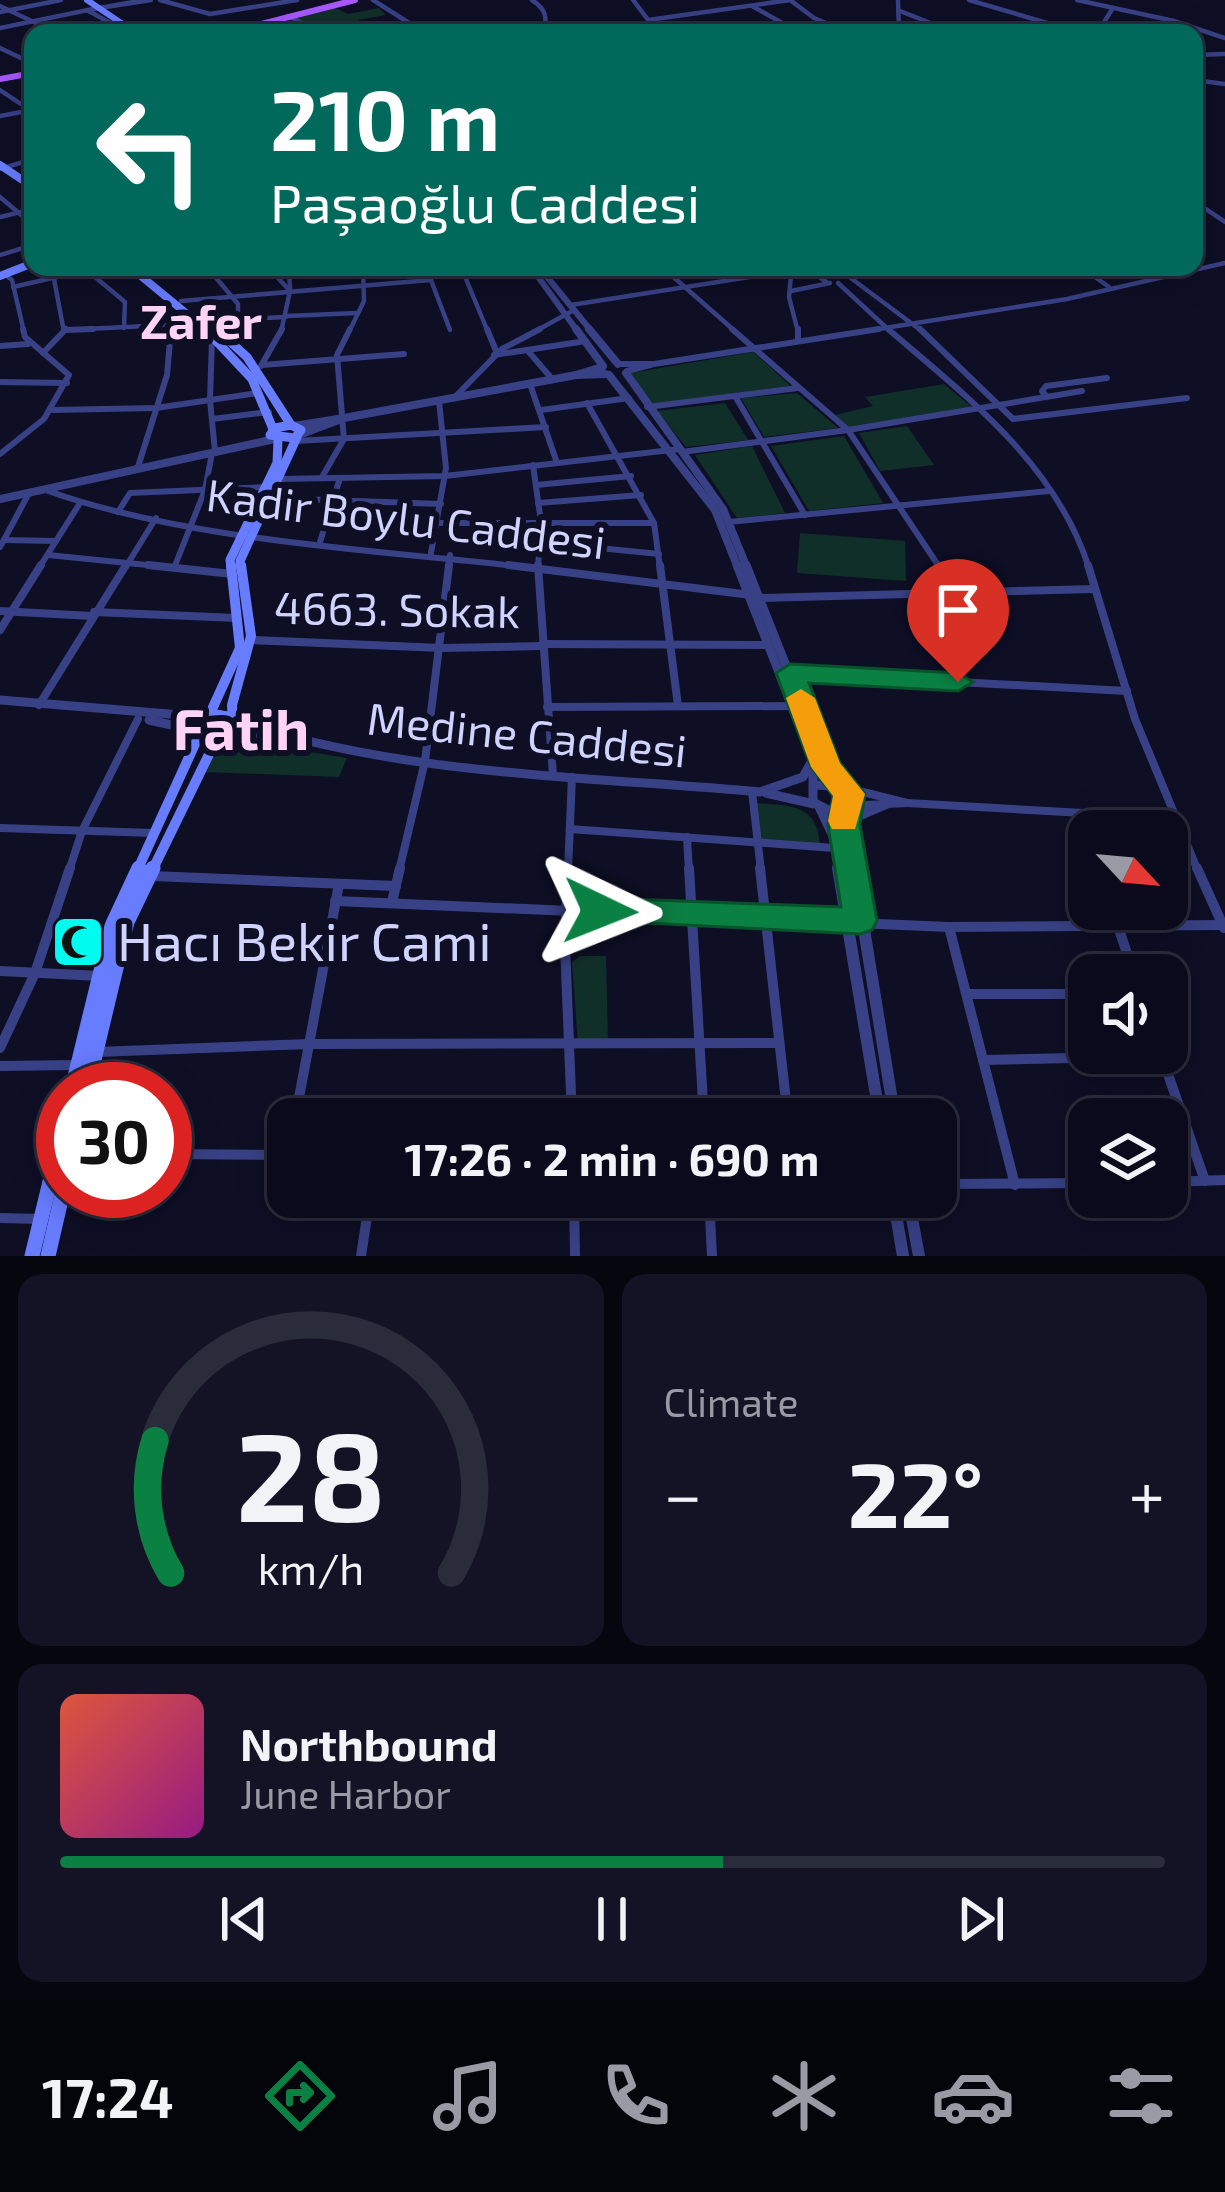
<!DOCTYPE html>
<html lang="en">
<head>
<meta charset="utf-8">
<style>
	:root { --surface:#0a0a1c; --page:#131325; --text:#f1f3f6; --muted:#999aa3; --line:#2a2b3b; --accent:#0b8043 }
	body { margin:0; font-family:"Exo 2",sans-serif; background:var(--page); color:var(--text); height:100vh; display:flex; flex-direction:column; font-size:45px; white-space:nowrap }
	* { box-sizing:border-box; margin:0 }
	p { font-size:39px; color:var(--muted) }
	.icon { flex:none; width:66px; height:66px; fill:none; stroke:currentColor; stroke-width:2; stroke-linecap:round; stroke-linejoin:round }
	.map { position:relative; height:1256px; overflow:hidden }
	.details { display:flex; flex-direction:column; gap:18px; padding:18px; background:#06060f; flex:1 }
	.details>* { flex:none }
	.top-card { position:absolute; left:24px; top:24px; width:1179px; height:252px; border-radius:24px; box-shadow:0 6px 30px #0003,0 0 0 3px var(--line); background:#00695c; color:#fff; overflow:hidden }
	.needle { width:78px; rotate:116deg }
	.tools { position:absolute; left:1068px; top:810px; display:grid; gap:24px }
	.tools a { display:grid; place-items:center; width:120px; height:120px; border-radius:24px; background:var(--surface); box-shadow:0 6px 30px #0003,0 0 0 3px var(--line); font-size:60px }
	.speed { position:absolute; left:36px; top:1062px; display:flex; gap:24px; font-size:60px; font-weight:700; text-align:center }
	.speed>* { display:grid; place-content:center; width:156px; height:156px; border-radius:50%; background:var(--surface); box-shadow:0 6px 30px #0003,0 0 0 3px var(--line); line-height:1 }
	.speed .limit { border:18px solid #d22; background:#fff; color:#111 }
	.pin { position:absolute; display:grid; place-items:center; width:102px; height:102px; color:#fff; margin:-123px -51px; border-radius:50% 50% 50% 0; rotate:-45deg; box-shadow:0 0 12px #0007 }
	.pin .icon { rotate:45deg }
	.me { position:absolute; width:132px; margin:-66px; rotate:92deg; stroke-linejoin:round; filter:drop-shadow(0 0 9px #0008) }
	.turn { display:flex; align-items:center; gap:42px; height:252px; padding:0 48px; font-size:54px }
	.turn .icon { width:156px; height:156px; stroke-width:2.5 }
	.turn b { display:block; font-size:84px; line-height:102px }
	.big { font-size:90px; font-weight:700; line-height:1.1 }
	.details .card { flex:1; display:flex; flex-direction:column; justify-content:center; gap:18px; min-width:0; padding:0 42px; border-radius:24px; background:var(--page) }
	.details .dial { align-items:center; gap:0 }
	.dial svg { height:312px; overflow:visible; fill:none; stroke:var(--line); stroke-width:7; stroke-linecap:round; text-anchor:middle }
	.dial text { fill:var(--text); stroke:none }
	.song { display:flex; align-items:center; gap:36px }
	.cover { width:144px; height:144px; border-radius:18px; background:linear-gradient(135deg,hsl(10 70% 55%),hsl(310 70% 35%)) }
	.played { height:12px; border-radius:6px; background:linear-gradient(90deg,var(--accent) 60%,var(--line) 60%) }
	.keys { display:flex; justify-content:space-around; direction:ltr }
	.heat { display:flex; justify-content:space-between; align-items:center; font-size:66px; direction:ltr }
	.details .tiles { flex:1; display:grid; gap:18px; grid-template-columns:1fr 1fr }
	.card:last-child { grid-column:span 2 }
	.trip { position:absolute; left:267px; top:1098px; width:690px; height:120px; border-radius:24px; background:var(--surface); box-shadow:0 6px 30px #0003,0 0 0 3px var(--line); font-weight:700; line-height:120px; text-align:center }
	.dock { display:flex; height:192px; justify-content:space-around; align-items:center; background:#04040b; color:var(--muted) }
	.dock .icon { width:84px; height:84px }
	.dock .current { color:var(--accent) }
	.dock b { font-size:54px; color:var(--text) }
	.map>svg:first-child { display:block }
</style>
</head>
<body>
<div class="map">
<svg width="1225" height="1256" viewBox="0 0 1225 1256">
	<rect width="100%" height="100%" fill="#0e0e25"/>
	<g fill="#112f29">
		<polygon points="333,7 348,14 379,8 386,15 358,20 376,33 326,33 295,18"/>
		<polygon points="753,352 791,386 651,404 631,373"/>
		<polygon points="944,384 974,409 849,428 835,415 873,406 865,397"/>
		<polygon points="797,393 838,428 764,437 741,398"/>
		<polygon points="725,403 748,440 686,447 657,411"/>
		<polygon points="907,426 934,465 880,471 859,433"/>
		<polygon points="844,436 883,503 809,511 771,446"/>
		<polygon points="752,446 785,513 737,518 695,455"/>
		<polygon points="800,533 905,541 906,581 797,573"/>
		<polygon points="248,742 347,758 339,777 206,772 215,754"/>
		<path d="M754,803c34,2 63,0 66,41l-61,-4z"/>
		<polygon points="580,956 606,956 608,1042 578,1045 572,962"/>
	</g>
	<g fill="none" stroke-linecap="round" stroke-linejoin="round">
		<g stroke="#384185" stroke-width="4.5">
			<polyline points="145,0 93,9 151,0"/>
			<polyline points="160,0 210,14 297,0"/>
			<polyline points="373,0 425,33"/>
			<path d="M532,0c14,9 16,18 11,33"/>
			<polyline points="633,0 658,33"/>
			<polyline points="898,0 899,33"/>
			<polyline points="969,0 1081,33"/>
			<polyline points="1077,0 1174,21 1225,38"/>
			<polyline points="0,6 57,33"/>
			<polyline points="752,6 800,33"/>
			<polyline points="87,10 128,33"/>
			<polyline points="900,11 956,33"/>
			<polyline points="0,12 61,0"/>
			<polyline points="288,16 322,33"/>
			<polyline points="648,20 790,0 814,18 850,33"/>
			<polyline points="0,28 93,9"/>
			<polyline points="61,33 109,23"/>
			<polyline points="1097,33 1113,8"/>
			<polyline points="0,48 23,59 33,57"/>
			<polyline points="1194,80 1225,84"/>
			<polyline points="0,90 33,112"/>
			<polyline points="0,116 32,110"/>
			<polyline points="0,169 33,159"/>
			<polyline points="0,197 33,225"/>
			<polyline points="1194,201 1225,222"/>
			<polyline points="0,217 33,209"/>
			<polyline points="0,255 33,245"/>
			<polyline points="83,267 125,302 124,328"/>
			<polyline points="207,267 238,304 238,319"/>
			<polyline points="268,267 290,291 281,332"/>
			<polyline points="289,267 290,289"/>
			<polyline points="426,267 450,330"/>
			<polyline points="461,267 488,332"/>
			<polyline points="662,267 736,332"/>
			<polyline points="836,267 923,332"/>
			<polyline points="1081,267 1109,287"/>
			<polyline points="536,270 554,267"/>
			<polyline points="144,271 147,267"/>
			<polyline points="4,274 12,280 24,332"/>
			<polyline points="54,279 64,332"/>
			<polyline points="838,283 891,332"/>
			<polyline points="13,287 87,270"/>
			<polyline points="791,291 830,283"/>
			<polyline points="181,301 431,280"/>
			<polyline points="571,305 794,270"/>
			<polyline points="287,316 357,313"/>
			<polyline points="205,321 286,317"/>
			<polyline points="66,330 207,323"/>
			<polyline points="171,332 171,326"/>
			<polyline points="349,332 364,301 363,267"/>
			<polyline points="534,332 574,310"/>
			<polyline points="798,332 789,297 791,275 806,268 828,283"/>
			<polyline points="860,332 1067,299 1225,263"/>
		</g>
		<g stroke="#384185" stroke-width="6">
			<polyline points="487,329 497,353"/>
			<polyline points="798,329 798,340"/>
			<path d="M888,329c80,69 168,135 201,239"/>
			<polyline points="920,329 1013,419 1187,398"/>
			<polyline points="66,330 93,329"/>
			<polyline points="212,338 210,400 215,452"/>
			<polyline points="0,346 28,344"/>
			<polyline points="528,351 553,380"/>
			<polyline points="43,353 66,329"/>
			<polyline points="494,355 586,341"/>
			<polyline points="622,364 654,364 627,371"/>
			<polyline points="654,364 879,329"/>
			<polyline points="262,365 404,354"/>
			<polyline points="261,366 282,329"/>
			<polyline points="0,382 67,383"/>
			<polyline points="530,384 557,463"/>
			<polyline points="735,396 805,515"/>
			<polyline points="1047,397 1042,391 1046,386 1107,378"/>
			<polyline points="454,398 502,349 540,329"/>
			<polyline points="587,403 654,523 660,568"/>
			<polyline points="647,407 798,388"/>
			<polyline points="52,410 156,408 258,393"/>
			<polyline points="541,410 629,398"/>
			<polyline points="212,419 269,412"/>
			<polyline points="296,441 546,427"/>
			<polyline points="682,452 848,430 732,329"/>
			<polyline points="0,454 44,419 69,375 25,337 23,329"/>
			<polyline points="533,465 541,522 538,568"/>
			<polyline points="137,470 167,375 171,329"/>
			<polyline points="322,477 344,439 337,355 350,329"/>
			<polyline points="279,479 445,476 680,449"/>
			<polyline points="536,485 631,476"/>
			<path d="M48,491c145,51 331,59 485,77"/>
			<polyline points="270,498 441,504"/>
			<polyline points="538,503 641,495"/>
			<polyline points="118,512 130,493 268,487"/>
			<polyline points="729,522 1049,491"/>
			<polyline points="438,523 654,523"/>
			<polyline points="4,540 56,541"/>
			<polyline points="320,542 340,478"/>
			<polyline points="539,542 659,554"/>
			<polyline points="0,547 28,495"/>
			<polyline points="431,553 446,468 439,401"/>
			<polyline points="48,555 177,568"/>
			<polyline points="39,568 80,503"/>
			<polyline points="125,568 156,518"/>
			<polyline points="174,568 205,490 212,453"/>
			<polyline points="448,568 450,555"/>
			<polyline points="940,568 848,430 1082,391"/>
		</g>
		<g stroke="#384185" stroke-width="8">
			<polyline points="148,565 232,574"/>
			<polyline points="508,565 751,595"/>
			<polyline points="538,565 553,776"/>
			<polyline points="660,565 678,706"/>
			<polyline points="938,565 956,593"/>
			<polyline points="1088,565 1135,719 1198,871"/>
			<polyline points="760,598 1094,589"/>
			<polyline points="0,611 92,616"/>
			<polyline points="94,612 237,618"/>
			<polyline points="0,630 41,565"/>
			<polyline points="251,640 442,648 542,646"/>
			<polyline points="542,644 768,645"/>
			<polyline points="790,673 1127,691"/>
			<polyline points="39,705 126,565"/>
			<polyline points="547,707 793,706"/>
			<polyline points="843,787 907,803 846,806"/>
			<polyline points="752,791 761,871"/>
			<polyline points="907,803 1173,818"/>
			<polyline points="0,828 154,833"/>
			<polyline points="570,829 835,848"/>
			<polyline points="687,837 689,871"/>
			<polyline points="69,871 82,831 138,719"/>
			<polyline points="399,871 425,761 449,565"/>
			<polyline points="568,871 572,777"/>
		</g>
		<g stroke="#384185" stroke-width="10">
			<polyline points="568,868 565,944 572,1119"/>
			<polyline points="689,868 704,1119"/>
			<polyline points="760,868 788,1119"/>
			<polyline points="1197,868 1224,928"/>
			<polyline points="152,876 396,886"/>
			<polyline points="335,901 949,927 1223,925"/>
			<polyline points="392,902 400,868"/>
			<polyline points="1118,926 1134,975"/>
			<polyline points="949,927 1015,1185"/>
			<polyline points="0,971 100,976"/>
			<polyline points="967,994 1089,994"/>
			<polyline points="0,1048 35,973 70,868"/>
			<polyline points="97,1052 309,1044 779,1043"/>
			<polyline points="1161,1054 1205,1181"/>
			<polyline points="983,1060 1162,1056"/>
			<polyline points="0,1066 76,1065"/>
			<polyline points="295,1119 339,884"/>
			<polyline points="165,1154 288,1155"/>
			<polyline points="1167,1182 1225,1180"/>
			<polyline points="936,1184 1089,1183"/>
			<polyline points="574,1197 575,1256"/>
			<polyline points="709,1197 712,1256"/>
			<polyline points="0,1218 40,1219"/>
			<polyline points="361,1256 370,1197"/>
		</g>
		<polyline stroke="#384185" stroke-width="4.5" points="1194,55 1225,54"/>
		<g stroke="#384185" stroke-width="6">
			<polyline points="531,267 578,332"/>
			<polyline points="539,267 592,332"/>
		</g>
		<g stroke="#384185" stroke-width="8">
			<polyline points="576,329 603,366"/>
			<polyline points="589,329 618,364"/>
			<polyline points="602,367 576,375 605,374"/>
			<polyline points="626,373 723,509 747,568"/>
			<polyline points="609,375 715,510 738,568"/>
			<polyline points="344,418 576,375"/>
			<polyline points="294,426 344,418 299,435"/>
			<polyline points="0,499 275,439"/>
		</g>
		<g stroke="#384185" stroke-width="9">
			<polyline points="737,565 813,759 813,802 828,810 849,803 843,787 817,785"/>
			<polyline points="746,565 823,759 840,786"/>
			<polyline points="0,700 205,717"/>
			<path d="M232,719c167,57 354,57 528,73l43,-15 10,-18"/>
			<polyline points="149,720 198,731"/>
			<polyline points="222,735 277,738"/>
			<polyline points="766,793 814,804"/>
			<polyline points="819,807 833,836 839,871"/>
			<polyline points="844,807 854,871"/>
			<polyline points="845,835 859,816 887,804"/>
		</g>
		<g stroke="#384185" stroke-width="12">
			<polyline points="838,868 880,1119"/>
			<polyline points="854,868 895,1119"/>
			<polyline points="893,1197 903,1256"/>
			<polyline points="908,1197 919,1256"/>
		</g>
		<polyline stroke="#687cff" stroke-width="6" points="87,0 136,33"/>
		<g stroke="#687cff" stroke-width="8">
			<polyline points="0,165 33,187"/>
			<polyline points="130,267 209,332"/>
			<polyline points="0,276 33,263"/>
		</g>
		<g stroke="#687cff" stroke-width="9">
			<polyline points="205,329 252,379 273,429"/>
			<polyline points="225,337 247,357 291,425"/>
			<polygon points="291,425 301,430 295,438 270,435 275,428"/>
			<polyline points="231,568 230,560 277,463 278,440"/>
			<polyline points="241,568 240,561 297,437"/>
		</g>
		<g stroke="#687cff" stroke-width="10">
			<polyline points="209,716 240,648 231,565"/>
			<polyline points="230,717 213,714 199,722 198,731 214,737 233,726 232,705 251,636 241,565"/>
			<polyline points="137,871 200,733"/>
			<polyline points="152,871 218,736"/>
		</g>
		<g stroke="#687cff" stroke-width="15">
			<polyline points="72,1089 112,926 139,868"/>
			<polyline points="87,1089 127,922 153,868"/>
			<polyline points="32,1256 63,1128"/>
			<polyline points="48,1256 63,1191"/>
		</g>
		<g stroke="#a758ff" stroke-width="6">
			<polyline points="226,33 355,0"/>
			<polyline points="0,79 33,73"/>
		</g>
	</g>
	<polygon fill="#0b8043" stroke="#07532c" stroke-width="3" points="790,664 958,673 973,682 958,691 809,683 840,763 865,794 860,825 877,921 872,930 860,934 588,920 583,911 588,902 600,898 841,907 828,825 833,796 811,767 776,673"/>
	<polygon fill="#f59e0b" points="801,689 815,698 840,763 865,794 855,829 832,829 828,821 833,796 811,767 786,698"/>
	<defs>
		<g id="mosque-square" transform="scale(2.7)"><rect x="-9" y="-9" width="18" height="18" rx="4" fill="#00fcef" stroke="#0e0e25"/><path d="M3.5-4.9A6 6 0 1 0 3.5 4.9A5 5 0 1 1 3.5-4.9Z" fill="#111"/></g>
	</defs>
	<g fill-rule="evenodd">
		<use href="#mosque-square" x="78" y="942"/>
	</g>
	<g text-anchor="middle" stroke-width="12" stroke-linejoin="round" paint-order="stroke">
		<g font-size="45" fill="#d1d3ff" stroke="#0e0e25">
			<text transform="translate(406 519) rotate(7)" y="16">Kadir Boylu Caddesi</text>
			<text transform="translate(397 610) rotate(1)" y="16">4663. Sokak</text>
			<text transform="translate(527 735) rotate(6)" y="16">Medine Caddesi</text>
		</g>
		<g font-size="48" font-weight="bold" fill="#ffd3f6" stroke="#0e0e25">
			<text x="201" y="339">Zafer</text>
		</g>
		<g font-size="54" fill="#d1d3ff" stroke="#0e0e25" text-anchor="start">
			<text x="117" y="961">Hacı Bekir Cami</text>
		</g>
		<g font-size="57" font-weight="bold" fill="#ffd3f6" stroke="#0e0e25">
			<text x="241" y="750">Fatih</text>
		</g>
	</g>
</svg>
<div class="tools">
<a><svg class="needle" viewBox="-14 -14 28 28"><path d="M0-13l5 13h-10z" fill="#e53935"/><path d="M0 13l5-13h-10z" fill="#999aa3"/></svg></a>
<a><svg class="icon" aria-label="sound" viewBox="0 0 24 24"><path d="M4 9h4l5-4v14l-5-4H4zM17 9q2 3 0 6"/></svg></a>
<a><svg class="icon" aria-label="layers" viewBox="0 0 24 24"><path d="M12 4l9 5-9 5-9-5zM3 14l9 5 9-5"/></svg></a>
</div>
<div class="speed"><div class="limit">30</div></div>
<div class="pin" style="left:958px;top:682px;background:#d93025"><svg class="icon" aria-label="arrive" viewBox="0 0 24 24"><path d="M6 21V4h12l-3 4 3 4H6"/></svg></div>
<svg class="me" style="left:600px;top:911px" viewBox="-20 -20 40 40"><path d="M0-17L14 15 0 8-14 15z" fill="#0b8043" stroke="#fff" stroke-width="4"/></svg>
<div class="trip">17:26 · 2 min · 690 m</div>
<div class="top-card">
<div class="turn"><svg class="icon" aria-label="left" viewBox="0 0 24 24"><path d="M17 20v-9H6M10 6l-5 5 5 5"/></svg><div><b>210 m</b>Paşaoğlu Caddesi</div></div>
</div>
</div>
<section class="details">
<div class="tiles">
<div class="card dial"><svg viewBox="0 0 100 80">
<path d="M14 69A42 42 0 1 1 86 69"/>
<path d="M14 69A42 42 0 0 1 10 35" stroke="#0b8043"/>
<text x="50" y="56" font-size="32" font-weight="700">28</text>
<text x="50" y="72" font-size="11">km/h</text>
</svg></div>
<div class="card"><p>Climate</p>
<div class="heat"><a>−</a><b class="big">22°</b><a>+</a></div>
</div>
<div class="card">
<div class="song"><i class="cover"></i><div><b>Northbound</b><p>June Harbor</p></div></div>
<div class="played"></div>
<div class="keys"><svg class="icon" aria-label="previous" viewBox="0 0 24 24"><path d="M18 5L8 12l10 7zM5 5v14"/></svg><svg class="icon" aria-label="pause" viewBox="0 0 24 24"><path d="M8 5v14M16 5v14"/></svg><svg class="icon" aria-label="next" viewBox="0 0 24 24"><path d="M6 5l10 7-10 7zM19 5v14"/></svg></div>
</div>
</div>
</section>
<nav class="dock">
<b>17:24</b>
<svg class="icon current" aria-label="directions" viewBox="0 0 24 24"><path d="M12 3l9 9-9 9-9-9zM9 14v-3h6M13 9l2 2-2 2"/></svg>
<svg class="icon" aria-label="music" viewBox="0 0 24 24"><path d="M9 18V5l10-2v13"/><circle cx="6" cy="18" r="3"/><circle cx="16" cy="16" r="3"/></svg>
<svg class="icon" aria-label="phone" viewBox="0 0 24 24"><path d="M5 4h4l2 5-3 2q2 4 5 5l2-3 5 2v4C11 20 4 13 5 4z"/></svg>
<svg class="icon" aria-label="climate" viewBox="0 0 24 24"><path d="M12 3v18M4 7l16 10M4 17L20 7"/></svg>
<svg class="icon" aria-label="car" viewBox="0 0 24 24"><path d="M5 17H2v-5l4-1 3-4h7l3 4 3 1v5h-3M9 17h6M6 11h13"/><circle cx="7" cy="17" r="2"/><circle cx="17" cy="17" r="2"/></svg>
<svg class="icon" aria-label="filters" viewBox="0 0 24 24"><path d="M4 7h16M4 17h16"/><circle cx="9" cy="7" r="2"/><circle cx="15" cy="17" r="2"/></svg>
</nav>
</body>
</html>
